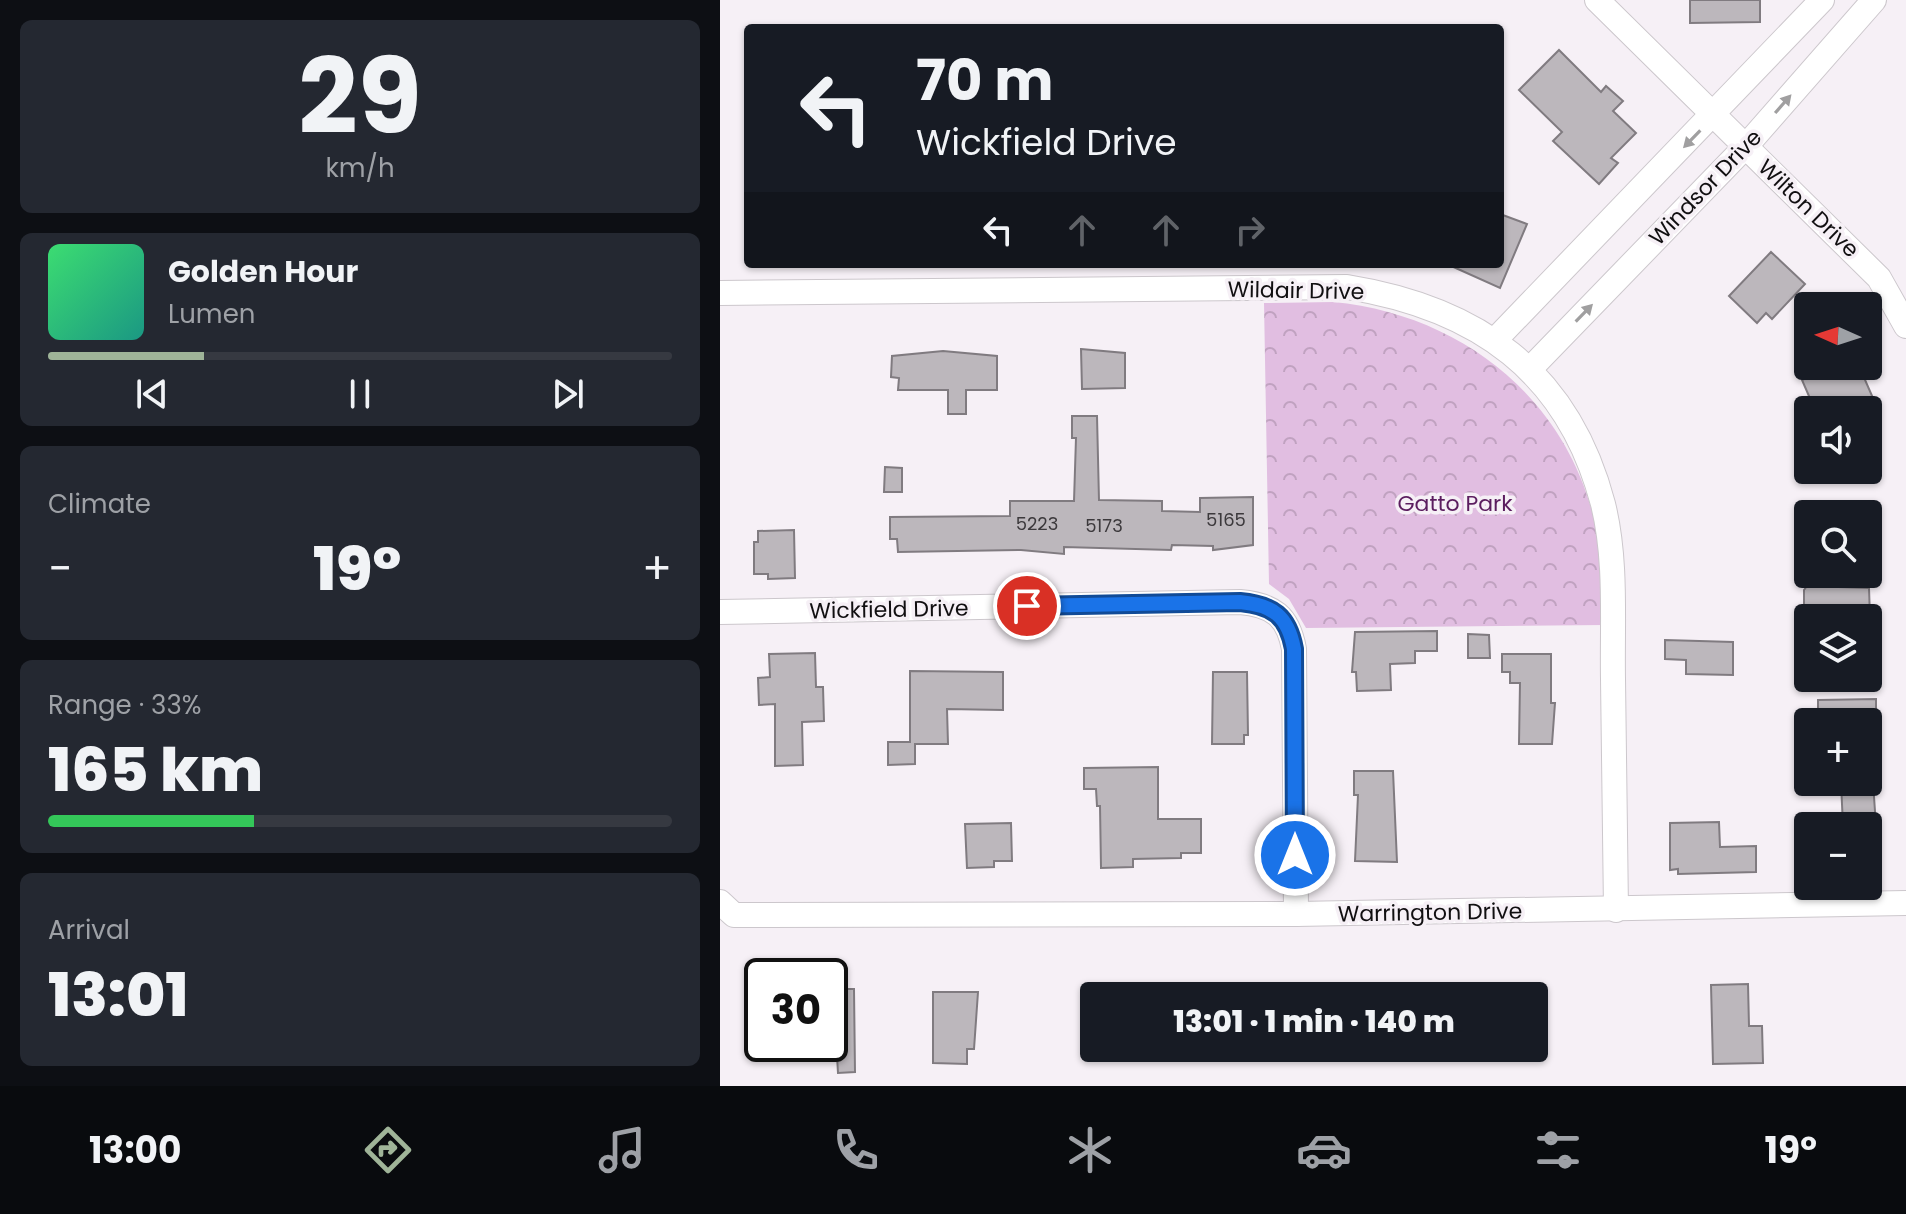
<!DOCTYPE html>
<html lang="en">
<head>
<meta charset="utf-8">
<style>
	:root { --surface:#171b24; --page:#242831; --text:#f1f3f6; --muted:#9ea1a6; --line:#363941; --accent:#9fb498 }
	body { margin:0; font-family:Poppins,sans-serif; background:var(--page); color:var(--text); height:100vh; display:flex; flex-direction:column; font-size:30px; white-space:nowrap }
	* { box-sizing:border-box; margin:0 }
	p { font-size:26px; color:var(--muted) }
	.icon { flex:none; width:44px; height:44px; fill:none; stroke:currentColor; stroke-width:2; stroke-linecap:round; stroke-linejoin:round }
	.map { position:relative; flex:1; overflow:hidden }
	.details { display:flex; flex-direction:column; gap:20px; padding:20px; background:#0d0f14; width:720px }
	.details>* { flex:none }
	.hud { position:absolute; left:24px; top:24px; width:760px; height:244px; border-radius:8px; box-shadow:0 2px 6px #0004; background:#171b24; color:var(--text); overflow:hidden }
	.needle { width:52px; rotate:273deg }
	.controls { position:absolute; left:1074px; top:292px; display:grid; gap:16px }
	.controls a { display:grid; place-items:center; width:88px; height:88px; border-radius:8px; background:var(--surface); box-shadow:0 2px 6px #0004; font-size:40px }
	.speed { position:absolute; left:24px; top:958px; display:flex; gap:16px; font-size:40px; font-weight:700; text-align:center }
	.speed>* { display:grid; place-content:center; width:104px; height:104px; border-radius:50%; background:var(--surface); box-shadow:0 2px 6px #0004; line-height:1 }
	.speed .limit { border:4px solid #111; border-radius:12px; background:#fff; color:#111 }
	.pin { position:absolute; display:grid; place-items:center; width:68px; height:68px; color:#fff; margin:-34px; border:4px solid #fff; border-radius:50%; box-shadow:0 2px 8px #0007 }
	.me { position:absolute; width:88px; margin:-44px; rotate:0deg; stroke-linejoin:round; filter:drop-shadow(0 0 6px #0008) }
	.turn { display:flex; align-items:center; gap:28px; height:168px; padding:0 40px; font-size:36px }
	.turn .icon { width:104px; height:104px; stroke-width:2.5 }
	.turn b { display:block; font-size:56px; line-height:68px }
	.lanes { display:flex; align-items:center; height:76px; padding:0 40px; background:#0003; justify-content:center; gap:40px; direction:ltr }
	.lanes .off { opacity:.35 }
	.big { font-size:60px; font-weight:800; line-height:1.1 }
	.details .widget { flex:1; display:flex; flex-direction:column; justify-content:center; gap:12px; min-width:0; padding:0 28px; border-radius:12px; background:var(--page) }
	.details .dial { align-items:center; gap:0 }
	.dial b { font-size:104px; line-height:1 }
	.song { display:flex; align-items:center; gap:24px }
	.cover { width:96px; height:96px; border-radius:12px; background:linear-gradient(135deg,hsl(140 70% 55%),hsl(170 70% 35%)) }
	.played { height:8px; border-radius:4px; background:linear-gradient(90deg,var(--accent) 25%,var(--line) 25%) }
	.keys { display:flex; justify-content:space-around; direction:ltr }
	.heat { display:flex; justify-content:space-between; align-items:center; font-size:44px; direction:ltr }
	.charge { height:12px; border-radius:6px; background:linear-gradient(90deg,#34c759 33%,var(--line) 0) }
	.trip { position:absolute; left:360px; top:982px; width:468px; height:80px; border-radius:8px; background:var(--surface); box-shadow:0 2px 6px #0004; font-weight:800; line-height:80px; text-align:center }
	.dock { display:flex; height:128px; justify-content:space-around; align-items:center; background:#090b0e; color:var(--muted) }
	.dock .icon { width:56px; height:56px }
	.dock .selected { color:var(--accent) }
	.dock b { font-size:36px; color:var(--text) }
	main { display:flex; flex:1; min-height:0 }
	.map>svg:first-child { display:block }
</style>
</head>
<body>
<main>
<section class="details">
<div class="widget dial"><b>29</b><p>km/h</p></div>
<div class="widget">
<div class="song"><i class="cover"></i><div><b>Golden Hour</b><p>Lumen</p></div></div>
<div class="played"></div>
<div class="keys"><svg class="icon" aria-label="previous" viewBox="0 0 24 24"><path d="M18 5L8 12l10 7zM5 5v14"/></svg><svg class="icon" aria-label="pause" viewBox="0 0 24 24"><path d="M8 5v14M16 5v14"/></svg><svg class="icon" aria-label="next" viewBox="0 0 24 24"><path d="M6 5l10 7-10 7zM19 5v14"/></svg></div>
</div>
<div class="widget"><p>Climate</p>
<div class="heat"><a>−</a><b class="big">19°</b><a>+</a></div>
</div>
<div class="widget"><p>Range · 33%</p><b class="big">165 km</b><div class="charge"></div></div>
<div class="widget"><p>Arrival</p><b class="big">13:01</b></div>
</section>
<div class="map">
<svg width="1186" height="1086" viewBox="0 0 1186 1086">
	<defs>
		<pattern id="park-crowns" width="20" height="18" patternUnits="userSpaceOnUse" patternTransform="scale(2)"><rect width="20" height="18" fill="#e1bee1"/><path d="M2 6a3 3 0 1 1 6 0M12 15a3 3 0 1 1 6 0" fill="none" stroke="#c0a2c0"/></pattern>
	</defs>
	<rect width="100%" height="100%" fill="#f6f0f6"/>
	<path fill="url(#park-crowns)" d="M613,302c128,12 236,97 263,226 7,32 7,65 9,97l-299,3 -17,-29 -20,-15 -5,-281z"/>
	<g fill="#bcb7bc" stroke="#807b80" stroke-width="2">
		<polygon points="970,0 1040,0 1040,22 970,23"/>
		<polygon points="839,50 881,92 886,86 903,101 893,111 916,133 891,158 898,163 879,184 833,141 842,132 799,90"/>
		<polygon points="780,214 807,224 780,288 729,265 780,264"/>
		<polygon points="1051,252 1085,284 1052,319 1046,313 1037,323 1009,296"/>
		<polygon points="361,349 405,353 405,388 362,389"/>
		<polygon points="223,351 277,356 277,390 246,390 246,414 228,414 228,390 178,390 179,378 171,377 172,356"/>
		<polygon points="1113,366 1139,366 1156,405 1145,410 1095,410 1082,380"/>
		<polygon points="352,416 377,416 379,500 442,501 442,511 480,512 480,498 533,497 533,545 493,550 493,546 452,545 451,550 344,547 344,554 301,550 178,552 177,539 170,539 170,517 290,516 290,501 354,501 356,438 352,438"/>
		<polygon points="165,467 182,468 182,492 164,492"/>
		<polygon points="74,530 75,578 48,579 48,574 34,574 34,542 38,542 38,531"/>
		<polygon points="1087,586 1149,588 1150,618 1084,618 1084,590"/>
		<polygon points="717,631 717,651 695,651 695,663 670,664 671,690 637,691 636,672 632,672 635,632"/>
		<polygon points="748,634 769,635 770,658 748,658"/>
		<polygon points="945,640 1013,642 1013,675 966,674 966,660 945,659"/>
		<polygon points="95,653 96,687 103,687 104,721 82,722 83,765 55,766 55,704 39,705 38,678 50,677 49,654"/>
		<polygon points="782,654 831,654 831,703 835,703 832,744 799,744 800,683 790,683 790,672 782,672"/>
		<polygon points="190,671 283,672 283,710 227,709 228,744 195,744 195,764 168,765 168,742 190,742"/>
		<polygon points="493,672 527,672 528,735 524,735 524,744 492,744"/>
		<polygon points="1156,699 1156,722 1098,722 1098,700"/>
		<polygon points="438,767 438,819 481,819 481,853 461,853 461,858 413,859 413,867 381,868 380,806 377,806 376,789 364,789 364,768"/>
		<polygon points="634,771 673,771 677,862 635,861 638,795 634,795"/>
		<polygon points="1121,782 1153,782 1156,826 1123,826"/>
		<polygon points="999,822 1000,847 1036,846 1036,872 958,874 958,869 950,870 950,823"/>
		<polygon points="291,823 292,861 274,861 274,867 247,868 245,824"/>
		<polygon points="1028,984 1029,1026 1042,1026 1043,1063 993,1064 991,985"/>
		<polygon points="110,989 134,989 135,1072 118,1073 117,1056 110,1056"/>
		<polygon points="213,992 258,992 254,1049 247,1049 247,1064 213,1063"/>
	</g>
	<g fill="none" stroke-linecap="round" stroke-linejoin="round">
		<g stroke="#ccc7cc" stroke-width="26">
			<g id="minor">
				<polyline points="877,0 1159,278 1186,326"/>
				<path d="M0,293l627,-6c130,21 221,84 256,217 14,56 9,118 10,175 1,77 2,154 3,231"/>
				<polyline points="776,339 1102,0"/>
				<polyline points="810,369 1026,146 1154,0"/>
				<path d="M0,612l520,-10c33,3 48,14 54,47l2,265"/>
				<polyline points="0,902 14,915 576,914 1186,903"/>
			</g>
		</g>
		<use href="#minor" stroke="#fff" stroke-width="24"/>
	</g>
	<defs><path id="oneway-solid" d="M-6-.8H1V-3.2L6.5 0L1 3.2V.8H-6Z" transform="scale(2)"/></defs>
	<g fill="#a09fa0">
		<use href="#oneway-solid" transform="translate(1063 104) rotate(-49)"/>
		<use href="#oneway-solid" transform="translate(972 139) rotate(134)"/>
		<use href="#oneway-solid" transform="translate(864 313) rotate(-46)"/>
	</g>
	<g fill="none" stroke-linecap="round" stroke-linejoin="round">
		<g stroke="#114b97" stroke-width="20">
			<path id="route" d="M307,606l213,-4c33,3 48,14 54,47l1,206"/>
		</g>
		<use href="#route" stroke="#1a73e8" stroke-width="14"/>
	</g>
	<g text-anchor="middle" stroke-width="7" stroke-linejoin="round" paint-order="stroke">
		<g font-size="18" fill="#3c393c">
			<text x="506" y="526">5165</text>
			<text x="317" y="530">5223</text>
			<text x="384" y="532">5173</text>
		</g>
		<g font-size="22" fill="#110f11" stroke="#f6f0f6">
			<text transform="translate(985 187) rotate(-46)" y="8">Windsor Drive</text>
			<text transform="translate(1089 208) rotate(44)" y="8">Wilton Drive</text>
			<text transform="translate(576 290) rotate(1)" y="8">Wildair Drive</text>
			<text transform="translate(169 609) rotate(-1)" y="8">Wickfield Drive</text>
			<text transform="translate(710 912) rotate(-1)" y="8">Warrington Drive</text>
		</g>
		<g font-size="22" fill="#5b1d5f" stroke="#f6f0f6">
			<text x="735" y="511">Gatto Park</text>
		</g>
	</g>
</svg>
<div class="controls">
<a><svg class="needle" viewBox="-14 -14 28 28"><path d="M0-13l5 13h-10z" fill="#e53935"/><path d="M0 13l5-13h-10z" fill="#9ea1a6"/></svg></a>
<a><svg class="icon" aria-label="sound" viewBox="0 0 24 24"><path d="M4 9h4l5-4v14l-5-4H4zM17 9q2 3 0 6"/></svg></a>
<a><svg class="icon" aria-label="search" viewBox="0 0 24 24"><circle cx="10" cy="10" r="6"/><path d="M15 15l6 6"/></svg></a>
<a><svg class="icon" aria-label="layers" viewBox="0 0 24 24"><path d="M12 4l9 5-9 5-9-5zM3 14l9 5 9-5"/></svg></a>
<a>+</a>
<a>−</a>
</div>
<div class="speed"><div class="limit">30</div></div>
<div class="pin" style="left:307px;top:606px;background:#d93025"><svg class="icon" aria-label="arrive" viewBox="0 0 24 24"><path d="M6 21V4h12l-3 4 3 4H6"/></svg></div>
<svg class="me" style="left:575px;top:855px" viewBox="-20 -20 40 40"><circle r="17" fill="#1a73e8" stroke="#fff" stroke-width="3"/><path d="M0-11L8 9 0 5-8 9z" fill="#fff"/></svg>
<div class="trip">13:01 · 1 min · 140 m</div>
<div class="hud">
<div class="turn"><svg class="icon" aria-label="left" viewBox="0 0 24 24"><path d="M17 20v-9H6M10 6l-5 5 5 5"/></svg><div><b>70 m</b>Wickfield Drive</div></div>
<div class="lanes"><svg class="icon" aria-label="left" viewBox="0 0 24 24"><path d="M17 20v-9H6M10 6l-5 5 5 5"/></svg><svg class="icon off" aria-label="ahead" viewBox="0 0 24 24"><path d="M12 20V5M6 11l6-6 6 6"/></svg><svg class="icon off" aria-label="ahead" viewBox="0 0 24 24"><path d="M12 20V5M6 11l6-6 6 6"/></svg><svg class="icon off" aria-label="right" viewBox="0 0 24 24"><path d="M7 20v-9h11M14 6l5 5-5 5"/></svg></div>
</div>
</div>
</main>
<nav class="dock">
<b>13:00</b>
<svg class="icon selected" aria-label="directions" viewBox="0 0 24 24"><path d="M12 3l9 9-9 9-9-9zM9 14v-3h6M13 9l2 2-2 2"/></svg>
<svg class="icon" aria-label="music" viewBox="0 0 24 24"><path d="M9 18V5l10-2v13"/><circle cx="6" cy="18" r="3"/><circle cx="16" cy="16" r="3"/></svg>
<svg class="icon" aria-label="phone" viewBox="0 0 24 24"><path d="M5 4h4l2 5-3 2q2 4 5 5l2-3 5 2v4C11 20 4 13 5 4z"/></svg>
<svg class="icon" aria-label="climate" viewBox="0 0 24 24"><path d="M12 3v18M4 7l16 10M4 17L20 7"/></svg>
<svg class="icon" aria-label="car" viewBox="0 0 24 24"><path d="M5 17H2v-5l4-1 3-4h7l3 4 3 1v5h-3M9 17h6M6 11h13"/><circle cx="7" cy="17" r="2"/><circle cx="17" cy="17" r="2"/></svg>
<svg class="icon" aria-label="filters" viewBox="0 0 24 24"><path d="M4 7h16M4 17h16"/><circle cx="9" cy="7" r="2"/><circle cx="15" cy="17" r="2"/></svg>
<b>19°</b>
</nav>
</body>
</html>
